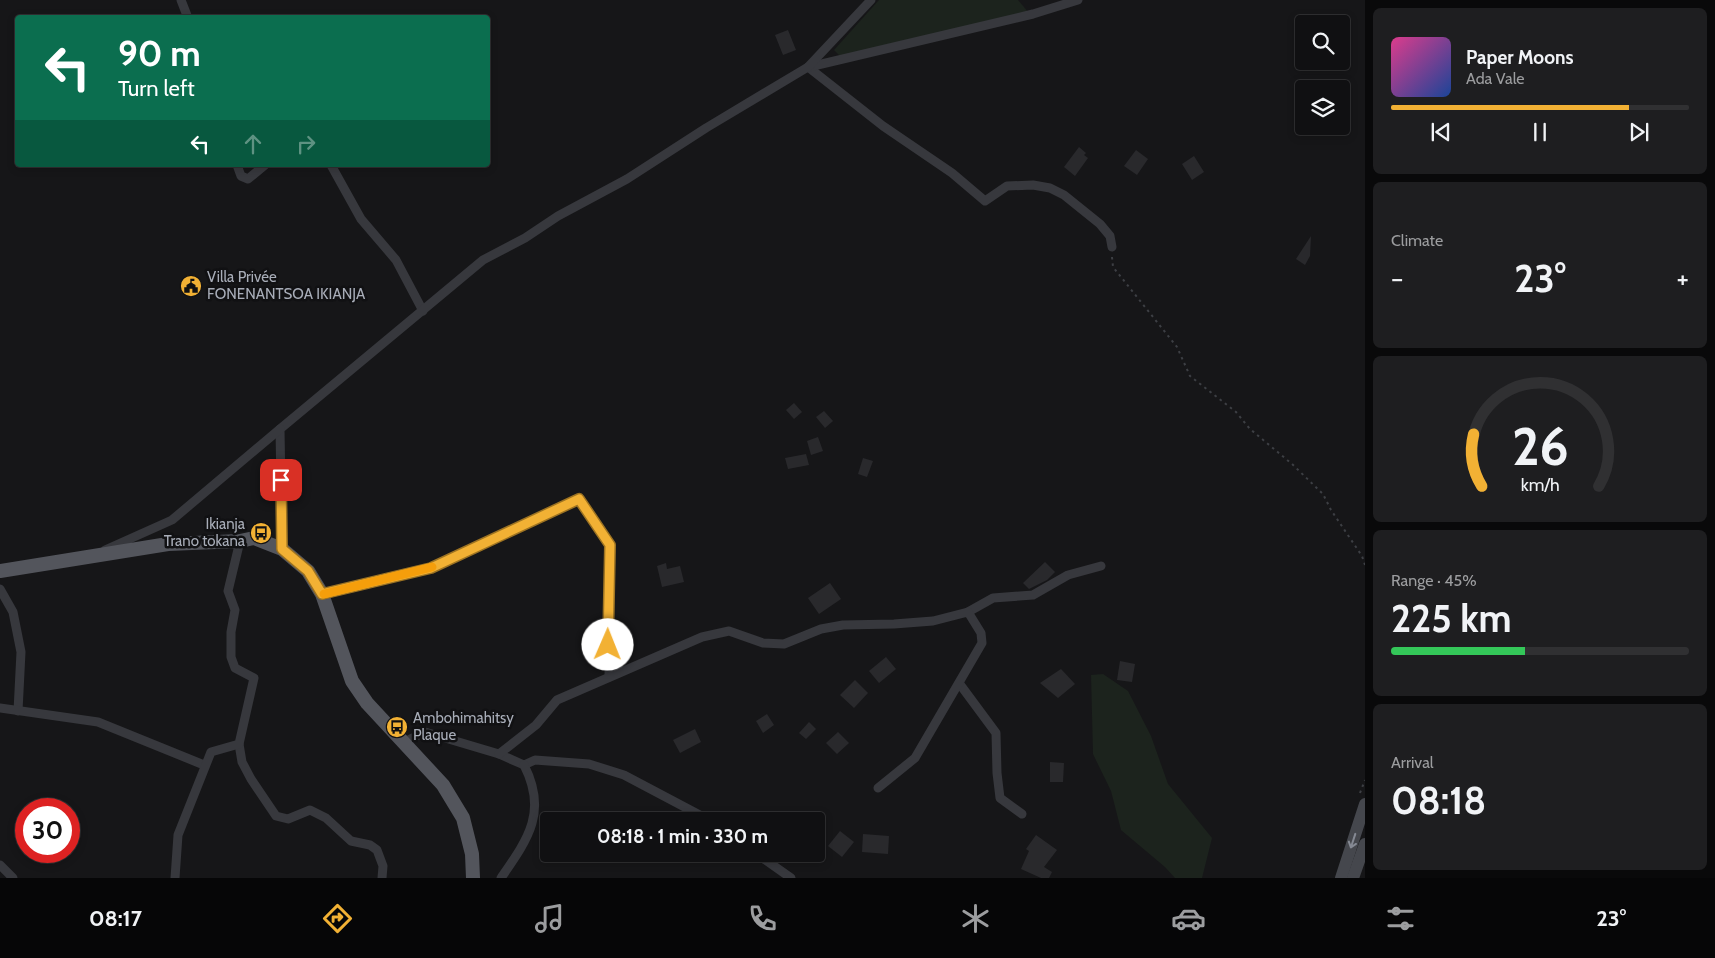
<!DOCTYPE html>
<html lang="en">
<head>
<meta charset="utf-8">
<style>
	:root { --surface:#101012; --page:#1e1e20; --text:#f1f3f6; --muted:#9c9d9f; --line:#303032; --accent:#f2b134 }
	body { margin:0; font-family:Cabin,sans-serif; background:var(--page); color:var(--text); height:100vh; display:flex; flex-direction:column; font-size:19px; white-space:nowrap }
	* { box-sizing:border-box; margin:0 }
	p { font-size:16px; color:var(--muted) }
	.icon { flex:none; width:28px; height:28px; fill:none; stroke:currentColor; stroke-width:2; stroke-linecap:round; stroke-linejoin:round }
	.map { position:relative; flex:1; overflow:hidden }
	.side { display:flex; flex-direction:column; gap:8px; padding:8px; background:#09090a; width:350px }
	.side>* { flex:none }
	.hud { position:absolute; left:15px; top:15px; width:475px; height:152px; border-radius:5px; box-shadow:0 2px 8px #0003,0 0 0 1px var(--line); background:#0b6e4f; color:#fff; overflow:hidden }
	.buttons { position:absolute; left:1295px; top:15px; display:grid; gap:10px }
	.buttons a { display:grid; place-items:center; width:55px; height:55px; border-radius:5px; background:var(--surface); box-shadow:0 2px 8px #0003,0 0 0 1px var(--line); font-size:25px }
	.speed { position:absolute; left:15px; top:798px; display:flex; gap:10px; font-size:25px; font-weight:700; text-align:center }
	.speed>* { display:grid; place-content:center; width:65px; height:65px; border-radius:50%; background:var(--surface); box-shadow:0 2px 8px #0003,0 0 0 1px var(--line); line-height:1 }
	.speed .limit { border:8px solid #d22; background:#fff; color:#111 }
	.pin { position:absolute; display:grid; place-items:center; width:42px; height:42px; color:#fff; margin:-21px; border-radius:10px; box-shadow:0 2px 8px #0006 }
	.me { position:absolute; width:55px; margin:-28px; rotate:1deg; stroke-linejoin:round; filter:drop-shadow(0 0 4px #0008) }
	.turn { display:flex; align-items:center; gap:18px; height:105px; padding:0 20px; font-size:22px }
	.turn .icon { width:65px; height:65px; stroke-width:2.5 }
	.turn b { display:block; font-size:35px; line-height:42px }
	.lanes { display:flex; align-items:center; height:48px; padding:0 20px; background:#0003; justify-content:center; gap:25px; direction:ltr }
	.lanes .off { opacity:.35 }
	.big { font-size:38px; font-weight:700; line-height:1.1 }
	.side .widget { flex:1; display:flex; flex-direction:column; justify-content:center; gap:8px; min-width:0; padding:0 18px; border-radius:8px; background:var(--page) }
	.side .dial { align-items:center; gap:0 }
	.dial svg { height:130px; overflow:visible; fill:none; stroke:var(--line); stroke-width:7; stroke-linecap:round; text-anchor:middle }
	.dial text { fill:var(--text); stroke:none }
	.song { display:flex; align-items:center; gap:15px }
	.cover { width:60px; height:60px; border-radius:8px; background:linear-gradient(135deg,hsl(330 70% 55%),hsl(220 70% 35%)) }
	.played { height:5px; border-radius:2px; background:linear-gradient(90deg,var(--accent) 80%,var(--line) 80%) }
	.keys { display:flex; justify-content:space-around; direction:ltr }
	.heat { display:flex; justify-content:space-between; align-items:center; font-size:28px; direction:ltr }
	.charge { height:8px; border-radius:4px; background:linear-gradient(90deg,#34c759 45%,var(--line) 0) }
	.trip { position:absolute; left:540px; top:812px; width:285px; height:50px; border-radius:5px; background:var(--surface); box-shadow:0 2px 8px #0003,0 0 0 1px var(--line); font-weight:700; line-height:50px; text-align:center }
	.tabs { display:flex; height:80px; justify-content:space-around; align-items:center; background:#060607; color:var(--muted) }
	.tabs .icon { width:35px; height:35px }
	.tabs .current { color:var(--accent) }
	.tabs b { font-size:22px; color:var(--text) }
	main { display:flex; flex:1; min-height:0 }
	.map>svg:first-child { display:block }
</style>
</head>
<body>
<main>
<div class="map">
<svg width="1365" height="878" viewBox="0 0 1365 878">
	<rect width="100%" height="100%" fill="#161618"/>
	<g fill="#1c231d">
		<polygon points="879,0 1018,0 1029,13 841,57 834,50"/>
		<polygon points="1103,674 1128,691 1151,736 1168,784 1212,838 1202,878 1175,878 1165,867 1121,830 1111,791 1093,754 1091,675"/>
	</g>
	<g fill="#29292c">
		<polygon points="788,30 796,50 783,55 775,35"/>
		<polygon points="1079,147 1086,153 1084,155 1088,158 1075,176 1064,167"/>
		<polygon points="1136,150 1148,159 1137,175 1124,166"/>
		<polygon points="1194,156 1204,172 1192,180 1182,164"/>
		<polygon points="1311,236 1310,256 1305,265 1296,259"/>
		<polygon points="794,403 802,412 794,419 786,410"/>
		<polygon points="824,411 833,421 825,428 816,417"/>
		<polygon points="818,437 823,451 811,455 807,441"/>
		<polygon points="806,454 809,465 788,469 785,458"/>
		<polygon points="863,458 873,461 867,477 858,474"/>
		<polygon points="1045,562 1055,572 1047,580 1029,589 1023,583"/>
		<polygon points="666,563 667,569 680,566 684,582 662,587 657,566"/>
		<polygon points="830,583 841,599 819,614 808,598"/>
		<polygon points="886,657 896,669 879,683 869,671"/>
		<polygon points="1120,661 1135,664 1132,682 1117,680"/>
		<polygon points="1061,669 1075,684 1058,698 1040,683"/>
		<polygon points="855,680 868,693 854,708 840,695"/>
		<polygon points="767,714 774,725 763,733 756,721"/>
		<polygon points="809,722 816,729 806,739 799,733"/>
		<polygon points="695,729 701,742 680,753 673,740"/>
		<polygon points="838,732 849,743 837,754 826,743"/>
		<polygon points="1050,762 1064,763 1063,782 1050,782"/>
		<polygon points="840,831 854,842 842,857 828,846"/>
		<polygon points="863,834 889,836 888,854 862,852"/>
		<polygon points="1036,835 1057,850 1044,867 1052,872 1049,878 1041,878 1021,869 1029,851 1026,849"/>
	</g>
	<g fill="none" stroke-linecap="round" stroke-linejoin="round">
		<g stroke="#3d3f44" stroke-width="2" stroke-dasharray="2.5 4" stroke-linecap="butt">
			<polyline points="1112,257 1113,267 1177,347 1190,376 1236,412 1250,429 1292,464 1323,494 1331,510 1362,556 1365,565"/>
			<polyline points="1360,793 1365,780"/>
		</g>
		<g stroke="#37383d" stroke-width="9">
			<polyline points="181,0 188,18"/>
			<polyline points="808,67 883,126 952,173 985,201 1007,186 1033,185 1050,188 1064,195 1100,224 1110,236 1112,247"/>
			<polyline points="809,67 1033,14 1078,0"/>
			<polyline points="237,165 241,176 248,179 265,165"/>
			<polyline points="331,165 361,219 396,260 423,311"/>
			<polyline points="282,549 280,429 483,260 525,238 558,216 627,179 706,128 808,67 871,0"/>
			<polyline points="105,550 172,520 280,429"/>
			<polyline points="0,589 13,612 21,652 18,711"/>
			<polyline points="322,594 431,568 579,499 610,545 609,677"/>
			<polyline points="968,612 993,598 1033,595 1068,575 1101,566"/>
			<polyline points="959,683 996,733 997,773 1000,798 1022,814"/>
			<polyline points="0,708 98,722 204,765"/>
			<polyline points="404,742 425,732 499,754 524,765 535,760 589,764 624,775 711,821"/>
			<polyline points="239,744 242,762 251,779 276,816 288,819 310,810 326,818 351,841 370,845 377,850 383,866 382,878"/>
			<polyline points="499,754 536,725 557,700 702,637 729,631 763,643 784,644 821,629 843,625 894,624 933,621 968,612 981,633 982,643 915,758 878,788"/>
			<polyline points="757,854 791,878"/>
			<polyline points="0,865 13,878"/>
			<polyline points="175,878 178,835 211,752 239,744 254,678 235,668 231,657 231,632 235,610 228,591 240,541"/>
			<path d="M501,878c27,-39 47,-66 23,-113"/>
		</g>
		<g stroke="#45474d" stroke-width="12">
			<polyline points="1341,878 1365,804"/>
			<polyline points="1353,878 1365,844"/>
		</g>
		<polyline stroke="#53555c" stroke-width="14" points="0,571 168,544 240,541 254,538 282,549 308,571 322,594 352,681 367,703 443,785 463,818 472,854 473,878"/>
	</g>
	<defs><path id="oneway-shaft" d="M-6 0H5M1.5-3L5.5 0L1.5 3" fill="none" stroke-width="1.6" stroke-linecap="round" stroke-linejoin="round" transform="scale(1.25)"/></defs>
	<use stroke="#858993" href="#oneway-shaft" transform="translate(1353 841) rotate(108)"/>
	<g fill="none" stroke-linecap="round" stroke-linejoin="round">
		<g stroke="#9d7322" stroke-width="12">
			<polyline id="route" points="281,480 282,549 308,571 322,594 431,568 579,499 610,545 608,645"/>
		</g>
		<use href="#route" stroke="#f2b134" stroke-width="9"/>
		<polyline stroke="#f59e0b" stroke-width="9" points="324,594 432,567"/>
	</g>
	<defs>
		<g id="civic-disc" transform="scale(1.125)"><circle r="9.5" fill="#f2b134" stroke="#111113"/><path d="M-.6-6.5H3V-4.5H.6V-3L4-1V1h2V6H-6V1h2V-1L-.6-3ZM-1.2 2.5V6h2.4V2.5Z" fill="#111"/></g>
		<g id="bus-disc" transform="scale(1.125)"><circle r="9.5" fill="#f2b134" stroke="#111113"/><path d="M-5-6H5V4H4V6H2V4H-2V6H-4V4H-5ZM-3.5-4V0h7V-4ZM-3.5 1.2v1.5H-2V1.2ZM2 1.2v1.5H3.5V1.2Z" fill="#111"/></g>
	</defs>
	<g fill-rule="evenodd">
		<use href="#civic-disc" x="191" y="286"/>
		<use href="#bus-disc" x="261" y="533"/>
		<use href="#bus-disc" x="397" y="727"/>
	</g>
	<g text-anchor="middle" stroke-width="5" stroke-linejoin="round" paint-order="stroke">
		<g font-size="15" fill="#a8adb8" stroke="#111113" text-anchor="start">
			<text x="207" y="282">Villa Privée<tspan x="207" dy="17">FONENANTSOA IKIANJA</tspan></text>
			<text x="245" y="529" text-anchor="end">Ikianja<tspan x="245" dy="17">Trano tokana</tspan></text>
			<text x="413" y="723">Ambohimahitsy<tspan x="413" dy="17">Plaque</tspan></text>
		</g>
	</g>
</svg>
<div class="buttons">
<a><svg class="icon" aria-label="search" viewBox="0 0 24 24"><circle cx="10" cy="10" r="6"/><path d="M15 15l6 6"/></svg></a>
<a><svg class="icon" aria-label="layers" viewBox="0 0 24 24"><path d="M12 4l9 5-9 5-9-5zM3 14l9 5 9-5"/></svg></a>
</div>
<div class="speed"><div class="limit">30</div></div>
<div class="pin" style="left:281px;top:480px;background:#d93025"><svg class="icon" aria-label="arrive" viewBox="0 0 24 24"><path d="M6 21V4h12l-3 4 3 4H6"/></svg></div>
<svg class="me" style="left:608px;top:645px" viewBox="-20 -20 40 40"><circle r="19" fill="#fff"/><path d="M0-13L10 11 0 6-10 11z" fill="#f2b134"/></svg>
<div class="trip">08:18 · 1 min · 330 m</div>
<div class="hud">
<div class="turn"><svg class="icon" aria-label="left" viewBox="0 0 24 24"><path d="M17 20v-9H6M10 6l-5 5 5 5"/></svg><div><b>90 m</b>Turn left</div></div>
<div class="lanes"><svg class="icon" aria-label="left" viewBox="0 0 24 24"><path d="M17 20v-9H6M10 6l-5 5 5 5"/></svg><svg class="icon off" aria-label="ahead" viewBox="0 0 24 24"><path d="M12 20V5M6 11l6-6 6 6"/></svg><svg class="icon off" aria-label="right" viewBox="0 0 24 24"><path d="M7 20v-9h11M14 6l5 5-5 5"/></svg></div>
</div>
</div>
<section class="side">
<div class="widget">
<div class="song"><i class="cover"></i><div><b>Paper Moons</b><p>Ada Vale</p></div></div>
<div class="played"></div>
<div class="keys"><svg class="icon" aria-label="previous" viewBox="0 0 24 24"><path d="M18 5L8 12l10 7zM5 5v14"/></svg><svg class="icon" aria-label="pause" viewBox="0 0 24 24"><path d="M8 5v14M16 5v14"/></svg><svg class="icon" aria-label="next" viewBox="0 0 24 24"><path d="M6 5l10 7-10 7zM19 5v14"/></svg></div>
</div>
<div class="widget"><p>Climate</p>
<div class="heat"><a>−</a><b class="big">23°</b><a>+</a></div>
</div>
<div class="widget dial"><svg viewBox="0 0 100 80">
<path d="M14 69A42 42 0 1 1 86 69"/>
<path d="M14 69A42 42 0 0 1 9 37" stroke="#f2b134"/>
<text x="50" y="56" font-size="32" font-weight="700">26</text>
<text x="50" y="72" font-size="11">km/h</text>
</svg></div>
<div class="widget"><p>Range · 45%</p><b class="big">225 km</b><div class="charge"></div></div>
<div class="widget"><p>Arrival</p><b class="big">08:18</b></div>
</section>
</main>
<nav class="tabs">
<b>08:17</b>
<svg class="icon current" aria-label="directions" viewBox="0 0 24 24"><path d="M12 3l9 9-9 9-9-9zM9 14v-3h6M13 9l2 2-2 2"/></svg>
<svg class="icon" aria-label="music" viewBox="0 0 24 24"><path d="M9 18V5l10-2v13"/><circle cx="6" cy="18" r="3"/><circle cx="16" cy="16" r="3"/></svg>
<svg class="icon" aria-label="phone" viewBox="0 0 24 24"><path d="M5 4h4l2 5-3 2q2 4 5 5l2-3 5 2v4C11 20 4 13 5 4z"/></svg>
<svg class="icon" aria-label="climate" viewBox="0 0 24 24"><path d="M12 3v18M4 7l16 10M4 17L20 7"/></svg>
<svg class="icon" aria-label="car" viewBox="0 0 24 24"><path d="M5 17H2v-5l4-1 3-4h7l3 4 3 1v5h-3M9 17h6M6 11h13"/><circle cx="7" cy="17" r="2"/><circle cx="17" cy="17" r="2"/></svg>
<svg class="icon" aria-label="filters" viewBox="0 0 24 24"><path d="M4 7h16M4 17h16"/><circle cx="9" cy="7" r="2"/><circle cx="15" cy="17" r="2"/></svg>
<b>23°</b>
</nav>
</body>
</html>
